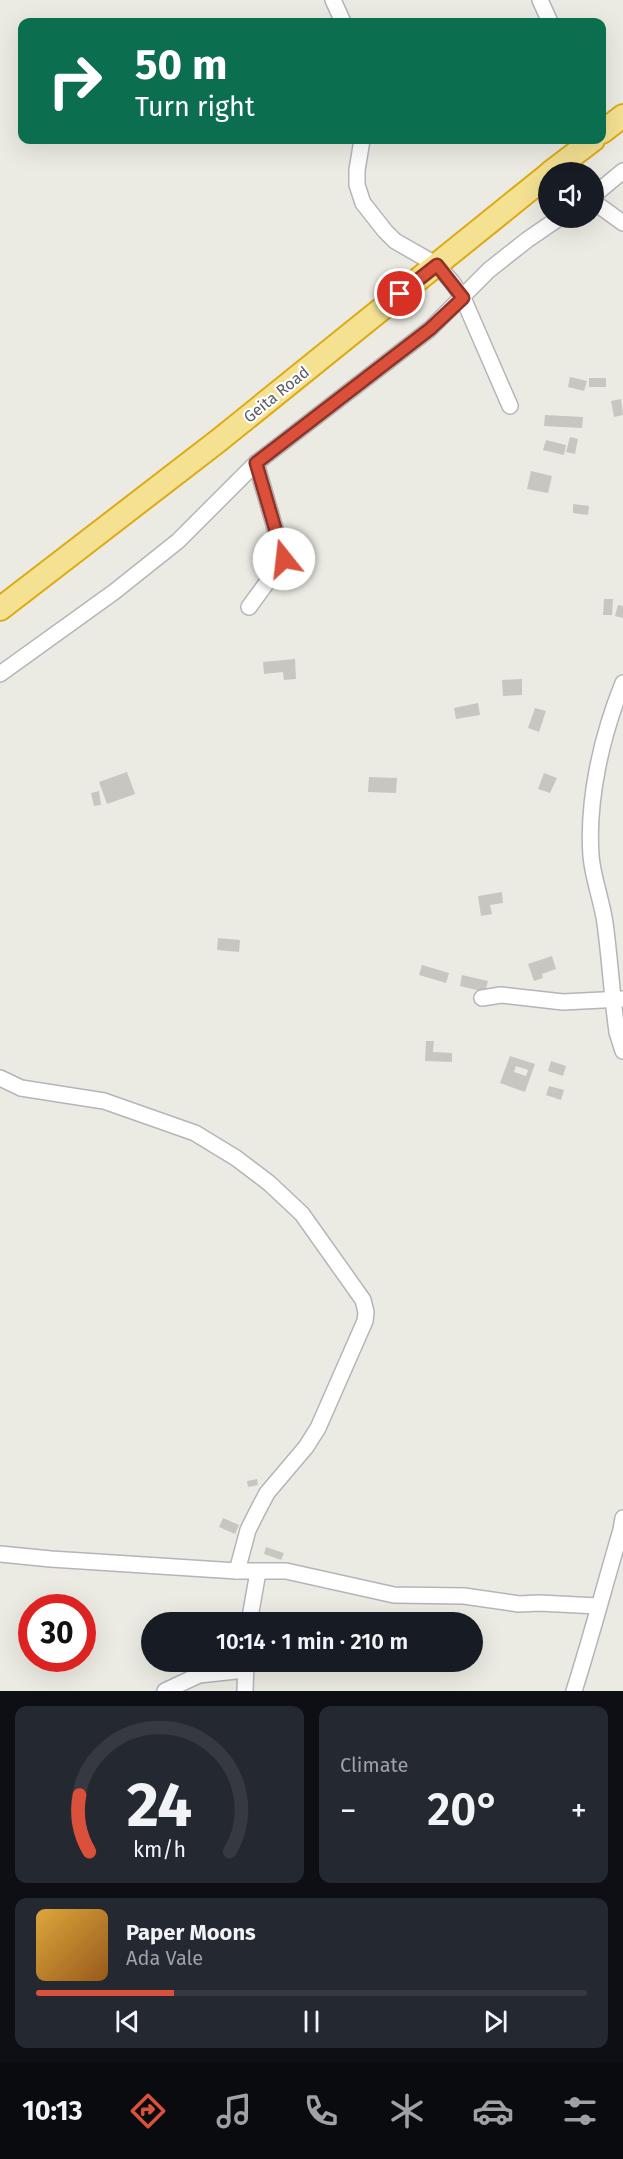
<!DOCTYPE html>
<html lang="en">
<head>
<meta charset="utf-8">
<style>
	:root { --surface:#171b24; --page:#242831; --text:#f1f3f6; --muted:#9ea1a6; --line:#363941; --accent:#db503a }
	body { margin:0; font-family:"Fira Sans",sans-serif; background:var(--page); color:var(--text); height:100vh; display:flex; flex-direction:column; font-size:22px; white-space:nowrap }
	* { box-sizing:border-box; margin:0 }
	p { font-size:20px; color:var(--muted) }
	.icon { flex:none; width:33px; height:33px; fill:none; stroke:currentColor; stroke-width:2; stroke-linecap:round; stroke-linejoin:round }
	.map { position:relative; height:1691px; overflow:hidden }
	.side { display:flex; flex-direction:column; gap:15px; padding:15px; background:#0d0f14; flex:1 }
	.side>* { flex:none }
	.hud { position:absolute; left:18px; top:18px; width:588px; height:126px; border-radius:12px; box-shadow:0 6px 24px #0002; background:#0b6e4f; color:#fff; overflow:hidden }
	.tools { position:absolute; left:538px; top:162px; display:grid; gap:12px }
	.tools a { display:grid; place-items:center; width:66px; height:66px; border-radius:50%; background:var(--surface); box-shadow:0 6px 24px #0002; font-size:30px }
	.speed { position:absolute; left:18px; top:1594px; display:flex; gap:12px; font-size:30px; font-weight:700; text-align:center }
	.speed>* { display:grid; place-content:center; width:78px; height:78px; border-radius:50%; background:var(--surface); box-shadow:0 6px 24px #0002; line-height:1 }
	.speed .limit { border:9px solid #d22; background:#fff; color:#111 }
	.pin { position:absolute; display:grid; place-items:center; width:51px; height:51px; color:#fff; margin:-26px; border:3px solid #fff; border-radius:50%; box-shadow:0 2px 6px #0007 }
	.me { position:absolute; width:66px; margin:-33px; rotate:344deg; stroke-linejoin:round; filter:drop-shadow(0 0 4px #0008) }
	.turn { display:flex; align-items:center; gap:21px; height:126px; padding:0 18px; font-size:27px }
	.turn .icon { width:78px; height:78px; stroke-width:2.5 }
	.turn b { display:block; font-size:42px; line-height:51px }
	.big { font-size:45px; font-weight:600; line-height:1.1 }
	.side .tile { flex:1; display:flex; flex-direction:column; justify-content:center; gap:9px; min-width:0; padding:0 21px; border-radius:12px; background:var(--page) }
	.side .dial { align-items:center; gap:0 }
	.dial svg { height:156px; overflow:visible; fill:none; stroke:var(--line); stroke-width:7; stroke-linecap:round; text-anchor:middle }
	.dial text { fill:var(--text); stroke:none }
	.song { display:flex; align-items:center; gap:18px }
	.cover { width:72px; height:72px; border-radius:9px; background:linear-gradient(135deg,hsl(40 70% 55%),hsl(30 70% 35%)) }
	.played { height:6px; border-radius:3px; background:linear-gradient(90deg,var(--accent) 25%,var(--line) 25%) }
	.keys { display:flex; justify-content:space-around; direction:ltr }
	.heat { display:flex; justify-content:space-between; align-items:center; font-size:33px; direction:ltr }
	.side .tiles { flex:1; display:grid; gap:15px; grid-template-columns:1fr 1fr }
	.tile:last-child { grid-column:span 2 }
	.trip { position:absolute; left:141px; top:1612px; width:342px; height:60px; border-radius:30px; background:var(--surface); box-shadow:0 6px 24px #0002; font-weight:600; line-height:60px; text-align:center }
	.tab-bar { display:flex; height:96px; justify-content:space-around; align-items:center; background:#090b0e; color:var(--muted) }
	.tab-bar .icon { width:42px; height:42px }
	.tab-bar .active { color:var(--accent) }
	.tab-bar b { font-size:27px; color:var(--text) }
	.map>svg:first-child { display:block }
</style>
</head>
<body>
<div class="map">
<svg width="623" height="1691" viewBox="0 0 623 1691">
	<rect width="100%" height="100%" fill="#ecebe3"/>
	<g fill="#c8c6c0" fill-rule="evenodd">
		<polygon points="570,377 587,381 584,391 568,387"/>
		<rect x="589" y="378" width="17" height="9"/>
		<polygon points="621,399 623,415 614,417 611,401"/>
		<polygon points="545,415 583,417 582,428 544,426"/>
		<polygon points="570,437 578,439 575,454 566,452"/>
		<polygon points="546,440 566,445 564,455 543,450"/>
		<polygon points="531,471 552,476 548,493 527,489"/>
		<polygon points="573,504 589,506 588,515 573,513"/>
		<polygon points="604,599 613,599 612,615 603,615"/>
		<polygon points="618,605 623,606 623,618 615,616"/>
		<polygon points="295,659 296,679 284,680 283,672 264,674 263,662"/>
		<polygon points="522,679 522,695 503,696 502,680"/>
		<polygon points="478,703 480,715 456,719 454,708"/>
		<polygon points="535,708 546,711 539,732 528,728"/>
		<polygon points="127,772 135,794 107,804 99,782"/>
		<polygon points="544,773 557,778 550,793 538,789"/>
		<polygon points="369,777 397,778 396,793 368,792"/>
		<polygon points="99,791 101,805 94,806 91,793"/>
		<polygon points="502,892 503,903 490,905 492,914 481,916 478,896"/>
		<polygon points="218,938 240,940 239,952 217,950"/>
		<polygon points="552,956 556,969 542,974 543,978 534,981 528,964"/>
		<polygon points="422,965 449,973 446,983 419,975"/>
		<polygon points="462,975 488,981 485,992 460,986"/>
		<polygon points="426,1041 434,1041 433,1052 452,1053 452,1062 425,1061"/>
		<path d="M510,1056l25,8 -10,28 -25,-9zM516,1066l12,4 -2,6 -12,-4z"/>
		<polygon points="551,1061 566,1066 563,1076 548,1071"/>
		<polygon points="549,1086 564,1090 561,1100 546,1095"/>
		<polygon points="257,1479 258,1485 248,1487 247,1481"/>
		<polygon points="223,1518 239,1525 235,1534 219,1527"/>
		<polygon points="266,1547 284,1553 281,1560 264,1554"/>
	</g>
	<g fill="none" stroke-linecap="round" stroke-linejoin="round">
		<g stroke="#b3b5b9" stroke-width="18">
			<g id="minor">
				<polyline points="333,0 343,22"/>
				<polyline points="540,0 550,22"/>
				<polyline points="362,140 357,170 357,185 363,203 385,231 395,241 437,265 452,282 463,298 510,406"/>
				<polyline points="594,195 623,171"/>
				<polyline points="594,202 623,223"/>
				<polyline points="249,607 284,559 256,463"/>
				<polyline points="0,674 114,592 178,541 256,463 430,329 489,270 527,240 559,218"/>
				<path d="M623,683c-21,52 -36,116 -32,173 2,23 11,45 14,67 5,37 7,73 12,109l6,19"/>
				<polyline points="482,998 501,995 563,1002 622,999"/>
				<polyline points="0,1078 21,1088 104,1101 195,1133 236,1158 269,1183 302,1214 363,1300 366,1312 365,1321 318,1428 306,1447 267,1493 257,1512 248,1530 237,1571"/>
				<polyline points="0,1554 51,1559 237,1571 286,1571 394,1595 464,1596 519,1604 539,1603 598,1606"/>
				<polyline points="249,1623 258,1572"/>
				<polyline points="165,1691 199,1675 245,1670"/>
				<polyline points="245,1691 246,1662"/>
				<path d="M574,1691c17,-53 31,-107 47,-161l2,-12"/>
			</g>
		</g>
		<g stroke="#deaa11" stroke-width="26">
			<g id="highway">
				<polyline points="602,132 623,116"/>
				<polyline points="551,172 593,140"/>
				<polyline points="0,609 218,441 549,174"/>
			</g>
		</g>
		<use href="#minor" stroke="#fff" stroke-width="15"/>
		<use href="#highway" stroke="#f4e192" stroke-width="22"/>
	</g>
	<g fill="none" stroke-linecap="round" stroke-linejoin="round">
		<g stroke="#8e3426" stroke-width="15">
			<polyline id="route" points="284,559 256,463 430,329 463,298 437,265 400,294"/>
		</g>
		<use href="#route" stroke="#db503a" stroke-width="10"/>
	</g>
	<g text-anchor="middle" stroke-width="4.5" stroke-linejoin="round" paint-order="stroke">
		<g font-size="16" fill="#5b5e62" stroke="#fff">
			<text transform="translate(276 394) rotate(-39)" y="6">Geita Road</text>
		</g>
	</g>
</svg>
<div class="tools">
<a><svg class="icon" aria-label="sound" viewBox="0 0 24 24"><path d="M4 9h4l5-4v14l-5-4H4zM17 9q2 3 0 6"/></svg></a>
</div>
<div class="speed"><div class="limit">30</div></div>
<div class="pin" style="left:400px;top:294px;background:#d93025"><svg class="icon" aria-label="arrive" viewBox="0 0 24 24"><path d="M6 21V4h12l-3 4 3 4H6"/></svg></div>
<svg class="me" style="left:284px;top:559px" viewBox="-20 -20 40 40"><circle r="19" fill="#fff"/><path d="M0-13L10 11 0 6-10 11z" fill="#db503a"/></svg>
<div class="trip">10:14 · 1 min · 210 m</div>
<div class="hud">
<div class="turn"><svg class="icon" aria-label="right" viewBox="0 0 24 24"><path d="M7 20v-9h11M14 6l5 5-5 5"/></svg><div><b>50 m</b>Turn right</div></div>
</div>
</div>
<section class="side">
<div class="tiles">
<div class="tile dial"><svg viewBox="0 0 100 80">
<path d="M14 69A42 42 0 1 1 86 69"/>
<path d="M14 69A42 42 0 0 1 9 40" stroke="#db503a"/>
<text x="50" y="56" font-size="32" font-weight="700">24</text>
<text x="50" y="72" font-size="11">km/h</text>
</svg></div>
<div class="tile"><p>Climate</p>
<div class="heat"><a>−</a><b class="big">20°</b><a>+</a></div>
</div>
<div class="tile">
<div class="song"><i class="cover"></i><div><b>Paper Moons</b><p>Ada Vale</p></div></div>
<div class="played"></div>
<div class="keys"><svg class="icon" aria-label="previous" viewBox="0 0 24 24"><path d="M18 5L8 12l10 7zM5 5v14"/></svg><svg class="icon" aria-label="pause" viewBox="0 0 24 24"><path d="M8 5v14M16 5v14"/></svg><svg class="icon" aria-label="next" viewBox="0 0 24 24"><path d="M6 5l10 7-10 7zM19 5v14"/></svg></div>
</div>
</div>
</section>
<nav class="tab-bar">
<b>10:13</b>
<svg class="icon active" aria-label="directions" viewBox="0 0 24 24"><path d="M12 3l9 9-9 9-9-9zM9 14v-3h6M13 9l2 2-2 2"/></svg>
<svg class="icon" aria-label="music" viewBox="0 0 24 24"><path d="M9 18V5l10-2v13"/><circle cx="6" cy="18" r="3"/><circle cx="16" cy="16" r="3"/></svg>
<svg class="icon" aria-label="phone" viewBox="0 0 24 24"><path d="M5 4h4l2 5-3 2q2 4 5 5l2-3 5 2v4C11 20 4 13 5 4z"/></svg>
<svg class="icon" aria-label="climate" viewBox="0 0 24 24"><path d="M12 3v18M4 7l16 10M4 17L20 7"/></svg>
<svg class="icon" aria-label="car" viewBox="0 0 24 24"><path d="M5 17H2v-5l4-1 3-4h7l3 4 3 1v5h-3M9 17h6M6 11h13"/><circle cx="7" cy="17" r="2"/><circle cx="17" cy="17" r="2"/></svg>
<svg class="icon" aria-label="filters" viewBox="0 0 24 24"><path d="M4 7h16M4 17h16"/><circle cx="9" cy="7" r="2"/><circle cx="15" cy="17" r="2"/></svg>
</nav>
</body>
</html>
